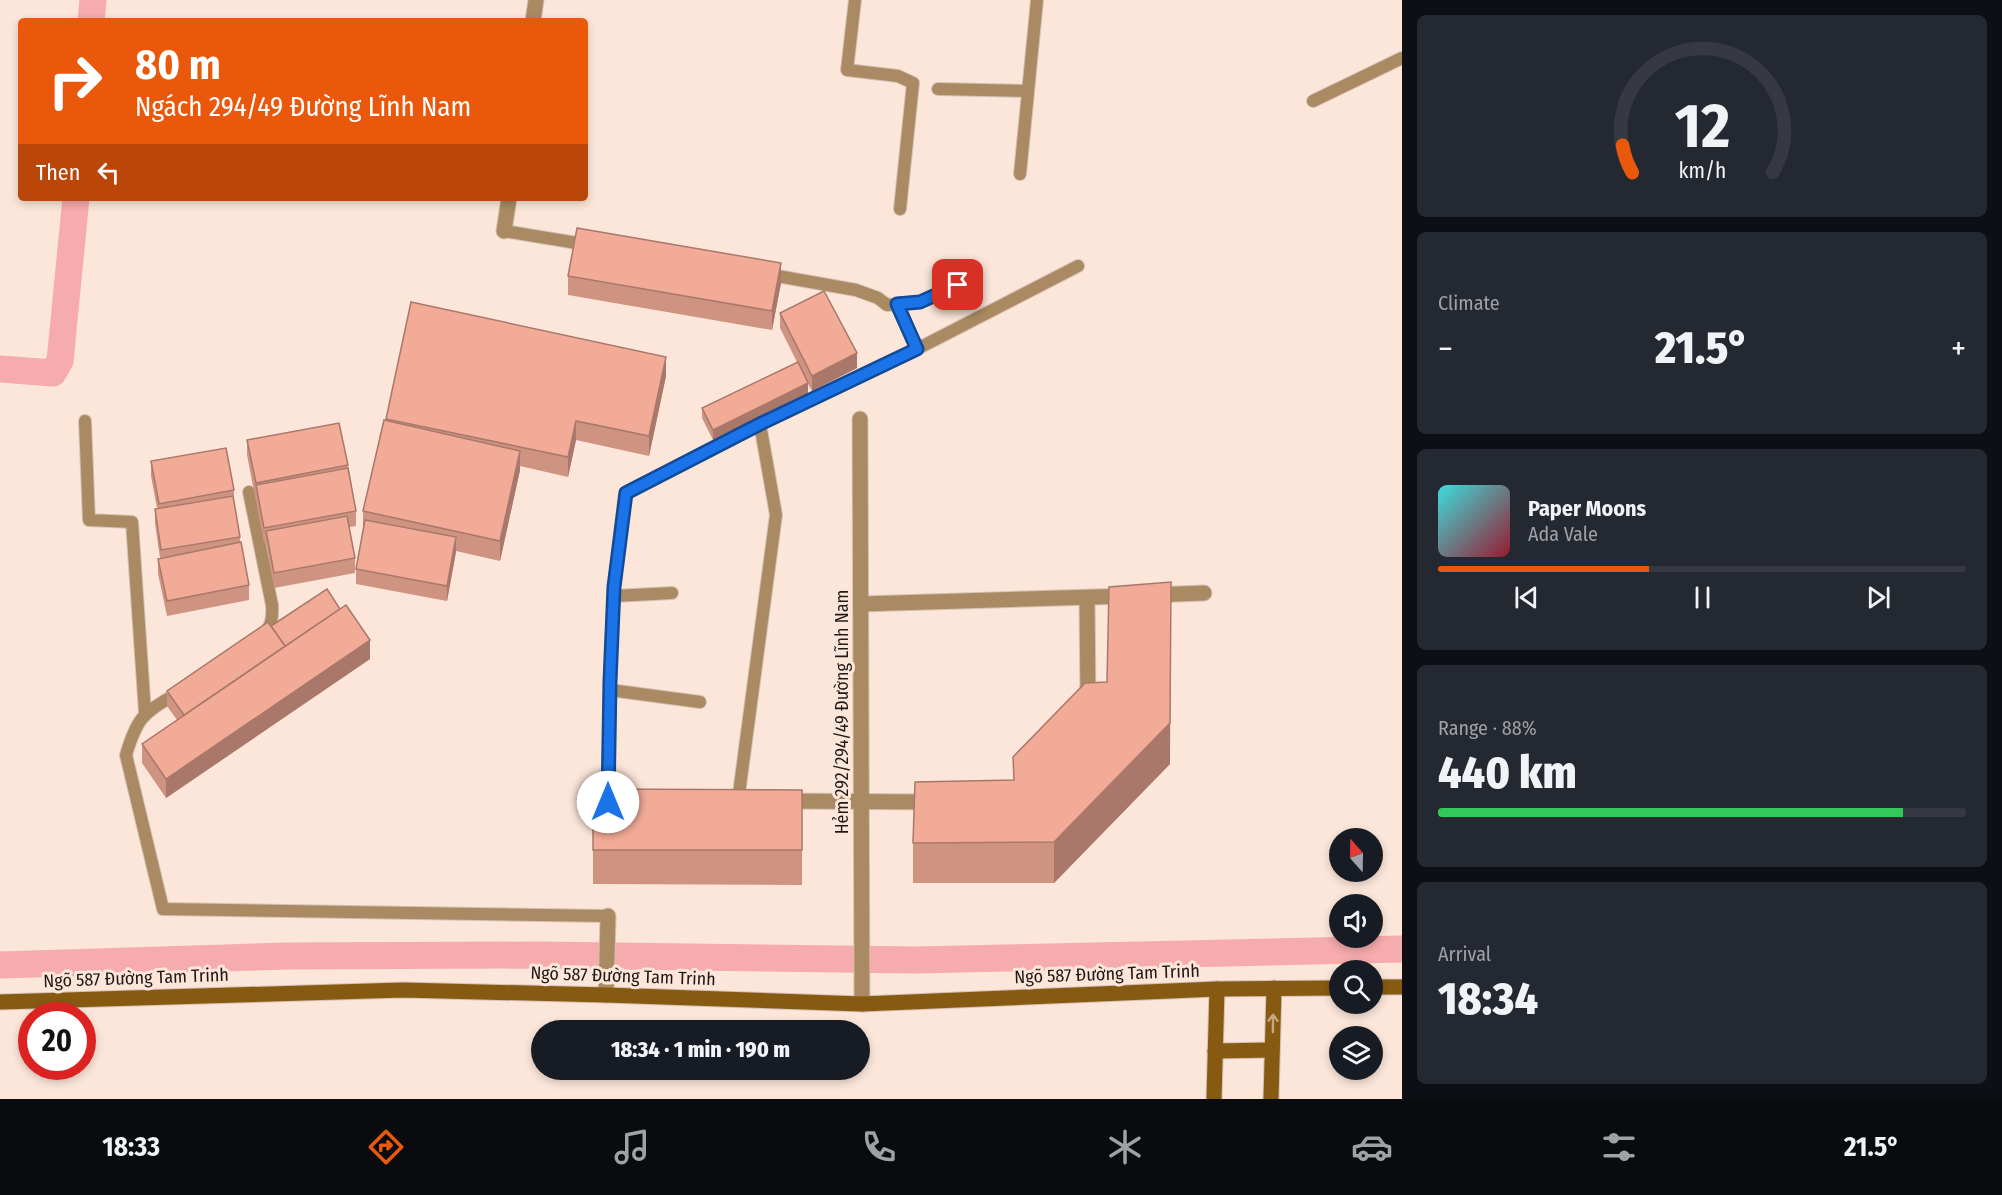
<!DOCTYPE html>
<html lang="en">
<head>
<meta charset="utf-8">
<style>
	:root { --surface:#171b24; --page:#242831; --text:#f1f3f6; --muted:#9ea1a6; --line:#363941; --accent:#ea580c }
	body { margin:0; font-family:"Fira Sans Condensed",sans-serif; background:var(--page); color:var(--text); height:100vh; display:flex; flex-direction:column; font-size:22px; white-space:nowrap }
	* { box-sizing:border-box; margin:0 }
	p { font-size:20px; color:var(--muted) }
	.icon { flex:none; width:33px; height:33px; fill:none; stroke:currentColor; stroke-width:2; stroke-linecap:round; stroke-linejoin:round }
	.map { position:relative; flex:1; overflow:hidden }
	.details { display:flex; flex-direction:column; gap:15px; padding:15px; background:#0d0f14; width:600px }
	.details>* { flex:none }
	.hud { position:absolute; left:18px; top:18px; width:570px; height:183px; border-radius:6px; box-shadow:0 3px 9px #0003; background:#ea580c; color:#fff; overflow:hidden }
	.needle { width:39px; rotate:340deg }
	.controls { position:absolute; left:1329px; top:828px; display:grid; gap:12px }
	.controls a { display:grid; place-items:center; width:54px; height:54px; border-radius:50%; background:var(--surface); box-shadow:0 3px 9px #0003; font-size:30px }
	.speed { position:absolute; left:18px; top:1002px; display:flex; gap:12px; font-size:30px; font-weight:700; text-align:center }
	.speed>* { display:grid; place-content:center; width:78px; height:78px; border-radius:50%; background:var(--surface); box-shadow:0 3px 9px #0003; line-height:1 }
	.speed .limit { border:9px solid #d22; background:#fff; color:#111 }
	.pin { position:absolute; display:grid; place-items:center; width:51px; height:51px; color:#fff; margin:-26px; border-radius:12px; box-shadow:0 3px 9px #0006 }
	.me { position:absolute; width:66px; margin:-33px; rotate:0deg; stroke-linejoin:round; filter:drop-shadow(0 0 4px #0008) }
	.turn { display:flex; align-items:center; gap:21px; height:126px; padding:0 18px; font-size:27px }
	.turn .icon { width:78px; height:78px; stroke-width:2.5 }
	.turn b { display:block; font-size:42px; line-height:51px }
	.then { display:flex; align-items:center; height:57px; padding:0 18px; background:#0003; gap:12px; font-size:22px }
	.big { font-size:45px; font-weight:800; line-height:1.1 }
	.details .widget { flex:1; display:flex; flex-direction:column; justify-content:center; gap:9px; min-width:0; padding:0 21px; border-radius:9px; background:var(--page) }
	.details .dial { align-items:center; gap:0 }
	.dial svg { height:156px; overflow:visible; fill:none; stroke:var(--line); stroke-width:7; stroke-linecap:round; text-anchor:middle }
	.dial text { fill:var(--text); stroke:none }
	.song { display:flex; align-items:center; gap:18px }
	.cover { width:72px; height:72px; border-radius:9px; background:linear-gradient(135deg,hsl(180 70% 55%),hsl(350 70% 35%)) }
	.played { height:6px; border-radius:3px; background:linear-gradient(90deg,var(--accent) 40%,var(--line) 40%) }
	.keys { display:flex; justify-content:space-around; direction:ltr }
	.heat { display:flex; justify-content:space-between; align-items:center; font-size:33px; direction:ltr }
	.charge { height:9px; border-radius:4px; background:linear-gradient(90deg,#34c759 88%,var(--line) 0) }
	.trip { position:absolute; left:531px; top:1020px; width:339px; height:60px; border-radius:30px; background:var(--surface); box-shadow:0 3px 9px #0003; font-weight:800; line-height:60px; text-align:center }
	.tab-bar { display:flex; height:96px; justify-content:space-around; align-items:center; background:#090b0e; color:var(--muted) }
	.tab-bar .icon { width:42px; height:42px }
	.tab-bar .on { color:var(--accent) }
	.tab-bar b { font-size:27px; color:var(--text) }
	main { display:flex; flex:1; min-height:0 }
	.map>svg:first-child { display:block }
</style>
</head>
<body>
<main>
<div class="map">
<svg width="1402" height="1099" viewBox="0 0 1402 1099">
	<rect width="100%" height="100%" fill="#fce6d9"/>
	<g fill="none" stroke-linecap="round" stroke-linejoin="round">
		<g stroke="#f6abac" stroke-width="27">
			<polyline points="91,21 93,0"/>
			<polyline points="0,369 53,373 60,361 76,198"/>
			<polyline points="0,965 286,956 540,955 916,960 1402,949"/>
		</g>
		<g stroke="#d5c1b6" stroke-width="14">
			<g id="lane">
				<polyline points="855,0 847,70 898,76 913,83 900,209"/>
				<polyline points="938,89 1028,91"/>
				<polyline points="1313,101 1402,58"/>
				<polyline points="1020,174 1037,0"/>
				<polyline points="504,231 589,245"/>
				<polyline points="766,274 856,290 878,298 887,305 920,302 958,285"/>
				<polyline points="897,305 917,349"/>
				<polyline points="85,421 89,520 132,522 145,713"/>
				<path d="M249,492l23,113c1,15 -1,22 -11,33"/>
				<polyline points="614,596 672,593"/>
				<polyline points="610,690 700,702"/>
				<path d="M179,692c-34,21 -41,22 -53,63l37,154 445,7"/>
				<polyline points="738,801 776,515 760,424"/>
				<polyline points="608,802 610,681 614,587 625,493 760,424 917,349 1078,266"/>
			</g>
		</g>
		<g stroke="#d5c1b6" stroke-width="17">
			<g id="street">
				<polyline points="533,21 536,0"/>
				<polyline points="504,231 509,198"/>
				<polyline points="860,419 862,1004"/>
				<polyline points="1152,595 1204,593"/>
				<polyline points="1087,598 1088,702"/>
				<polyline points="861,604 1128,596"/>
				<polyline points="783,801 933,802"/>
				<polyline points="606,995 608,916"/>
			</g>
		</g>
		<g stroke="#d5c1b6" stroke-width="17">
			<g id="secondary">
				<polyline points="1372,987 1402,987"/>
				<polyline points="0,1002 403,990 606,995 862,1004 1217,989 1340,988"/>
				<polyline points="1215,1051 1272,1050"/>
				<polyline points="1214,1099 1217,989"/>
				<polyline points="1271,1099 1274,988"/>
			</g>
		</g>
		<use href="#lane" stroke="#a98a62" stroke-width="12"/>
		<use href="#street" stroke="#a98a62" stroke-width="15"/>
		<use href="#secondary" stroke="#875a12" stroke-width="15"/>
	</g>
	<g fill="#cf9382">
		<polygon points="568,276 781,283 772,330 568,295"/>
		<polygon points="780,313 857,368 812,391 808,384 808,393 713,440 702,418 702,408 797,362 780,328"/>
		<polygon points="666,376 649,456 576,440 568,477 520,466 520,470 500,561 456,551 447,601 356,584 356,569 363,530 363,511 386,419"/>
		<polygon points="247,440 348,465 356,511 356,526 349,527 355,558 355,573 274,588 266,542 264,543 247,455"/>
		<polygon points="151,461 234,490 234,500 240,537 240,543 249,585 249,600 167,616 158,574 158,559 160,558 155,523 155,509 157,508 151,476"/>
		<polygon points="370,659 166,798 142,763 142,744 177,720 167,706 167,691"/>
		<polygon points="1170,764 1054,883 913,883 913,843"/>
		<polygon points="593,789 802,790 802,885 593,884"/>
	</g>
	<g fill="#a9786a">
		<polygon points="781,263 781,283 772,330 772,311"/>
		<polygon points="857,353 857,368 812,391 812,376"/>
		<polygon points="666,357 666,376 649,456 649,436"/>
		<polygon points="808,383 808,393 713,440 713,430"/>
		<polygon points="576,421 576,440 568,477 568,457"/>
		<polygon points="520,451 520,470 500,561 500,541"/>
		<polygon points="456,537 456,552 447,601 447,586"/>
		<polygon points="1171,582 1170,764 1054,883 1054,842"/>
		<polygon points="370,640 370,659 166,798 166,779"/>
	</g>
	<g fill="#f1ab97" stroke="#a9786a" stroke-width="1.5">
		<polygon points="577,228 781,263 772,311 568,276"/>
		<polygon points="824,291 857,353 812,376 780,313"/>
		<polygon points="411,302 666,357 649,436 576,421 568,457 386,419"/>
		<polygon points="798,362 808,383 713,430 702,408"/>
		<polygon points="384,420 520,451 500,541 363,511"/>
		<polygon points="339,423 348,465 256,483 247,440"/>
		<polygon points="226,448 234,490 159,504 151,461"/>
		<polygon points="348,468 356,511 264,528 256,485"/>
		<polygon points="233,496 240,537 161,550 155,509"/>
		<polygon points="347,516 355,558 274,573 266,531"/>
		<polygon points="365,520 456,537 447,586 356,569"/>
		<polygon points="241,542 249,585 167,601 158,559"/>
		<polygon points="1171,582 1170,723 1054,842 913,843 915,782 1014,780 1013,757 1085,683 1107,682 1109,587"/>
		<polygon points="327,589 340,609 285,646 271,626"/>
		<polygon points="346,605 370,640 166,779 142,744"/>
		<polygon points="268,622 285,646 184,715 167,691"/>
		<polygon points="593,789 802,790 802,850 593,850"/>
	</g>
	<defs><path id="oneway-shaft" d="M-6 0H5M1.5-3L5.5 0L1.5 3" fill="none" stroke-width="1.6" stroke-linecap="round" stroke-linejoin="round" transform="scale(1.5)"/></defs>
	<use stroke="#c7a77f" href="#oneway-shaft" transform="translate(1273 1023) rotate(-89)"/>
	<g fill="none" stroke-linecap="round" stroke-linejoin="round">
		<g stroke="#114b97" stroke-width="15">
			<polyline id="route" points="608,802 610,681 614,587 626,493 760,424 917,349 897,304 920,302 958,285"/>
		</g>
		<use href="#route" stroke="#1a73e8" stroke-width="10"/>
	</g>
	<g text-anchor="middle" stroke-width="6" stroke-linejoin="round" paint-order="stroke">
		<g font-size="18" fill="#211915" stroke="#fce6d9">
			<text transform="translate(842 712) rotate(-90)" y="6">Hẻm 292/294/49 Đường Lĩnh Nam</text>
			<text transform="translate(1107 974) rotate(-2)" y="6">Ngõ 587 Đường Tam Trinh</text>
			<text transform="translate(623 976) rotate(2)" y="6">Ngõ 587 Đường Tam Trinh</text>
			<text transform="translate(136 978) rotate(-2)" y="6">Ngõ 587 Đường Tam Trinh</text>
		</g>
	</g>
</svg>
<div class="controls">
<a><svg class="needle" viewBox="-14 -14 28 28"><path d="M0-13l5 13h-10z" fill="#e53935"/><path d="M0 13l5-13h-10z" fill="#9ea1a6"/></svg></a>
<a><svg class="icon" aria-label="sound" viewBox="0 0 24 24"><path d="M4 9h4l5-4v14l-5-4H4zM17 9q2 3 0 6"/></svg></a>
<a><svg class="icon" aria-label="search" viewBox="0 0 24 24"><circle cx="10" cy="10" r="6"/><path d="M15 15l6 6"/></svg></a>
<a><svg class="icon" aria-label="layers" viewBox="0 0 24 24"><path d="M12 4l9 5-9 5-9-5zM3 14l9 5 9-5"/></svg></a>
</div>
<div class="speed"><div class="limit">20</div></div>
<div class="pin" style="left:958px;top:285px;background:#d93025"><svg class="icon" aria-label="arrive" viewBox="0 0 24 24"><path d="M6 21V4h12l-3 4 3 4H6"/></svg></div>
<svg class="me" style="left:608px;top:802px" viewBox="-20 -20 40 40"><circle r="19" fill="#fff"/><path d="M0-13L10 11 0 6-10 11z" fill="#1a73e8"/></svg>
<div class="trip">18:34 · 1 min · 190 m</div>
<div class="hud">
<div class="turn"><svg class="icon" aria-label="right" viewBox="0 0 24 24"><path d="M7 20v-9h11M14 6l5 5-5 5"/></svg><div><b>80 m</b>Ngách 294/49 Đường Lĩnh Nam</div></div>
<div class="then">Then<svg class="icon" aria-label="left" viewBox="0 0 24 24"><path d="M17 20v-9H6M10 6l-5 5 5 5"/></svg></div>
</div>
</div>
<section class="details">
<div class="widget dial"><svg viewBox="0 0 100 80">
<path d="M14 69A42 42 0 1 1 86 69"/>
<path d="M14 69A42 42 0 0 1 9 55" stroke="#ea580c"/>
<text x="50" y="56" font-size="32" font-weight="700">12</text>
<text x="50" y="72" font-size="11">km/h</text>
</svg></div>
<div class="widget"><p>Climate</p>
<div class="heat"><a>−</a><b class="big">21.5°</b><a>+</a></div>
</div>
<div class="widget">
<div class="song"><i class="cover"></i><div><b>Paper Moons</b><p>Ada Vale</p></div></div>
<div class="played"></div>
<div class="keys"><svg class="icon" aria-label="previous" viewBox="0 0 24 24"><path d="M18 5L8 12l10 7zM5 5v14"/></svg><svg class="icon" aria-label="pause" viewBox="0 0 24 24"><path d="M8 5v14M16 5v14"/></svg><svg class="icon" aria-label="next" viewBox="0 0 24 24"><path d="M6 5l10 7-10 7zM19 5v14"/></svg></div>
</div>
<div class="widget"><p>Range · 88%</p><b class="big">440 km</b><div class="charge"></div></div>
<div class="widget"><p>Arrival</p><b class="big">18:34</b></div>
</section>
</main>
<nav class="tab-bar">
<b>18:33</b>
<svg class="icon on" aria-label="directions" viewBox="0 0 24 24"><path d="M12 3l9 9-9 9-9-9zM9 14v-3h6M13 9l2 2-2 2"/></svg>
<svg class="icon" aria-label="music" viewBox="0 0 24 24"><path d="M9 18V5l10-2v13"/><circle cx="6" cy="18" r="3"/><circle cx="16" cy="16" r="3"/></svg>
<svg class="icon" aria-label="phone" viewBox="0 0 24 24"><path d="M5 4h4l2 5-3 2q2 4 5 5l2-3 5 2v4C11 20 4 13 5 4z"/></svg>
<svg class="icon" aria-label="climate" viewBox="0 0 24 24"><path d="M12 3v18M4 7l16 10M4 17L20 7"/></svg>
<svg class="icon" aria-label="car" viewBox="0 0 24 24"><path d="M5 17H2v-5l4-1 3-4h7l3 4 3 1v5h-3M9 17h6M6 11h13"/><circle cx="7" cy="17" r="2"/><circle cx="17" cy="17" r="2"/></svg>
<svg class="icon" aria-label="filters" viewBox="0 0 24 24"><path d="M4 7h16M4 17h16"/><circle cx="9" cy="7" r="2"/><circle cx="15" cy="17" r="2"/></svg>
<b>21.5°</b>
</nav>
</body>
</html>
